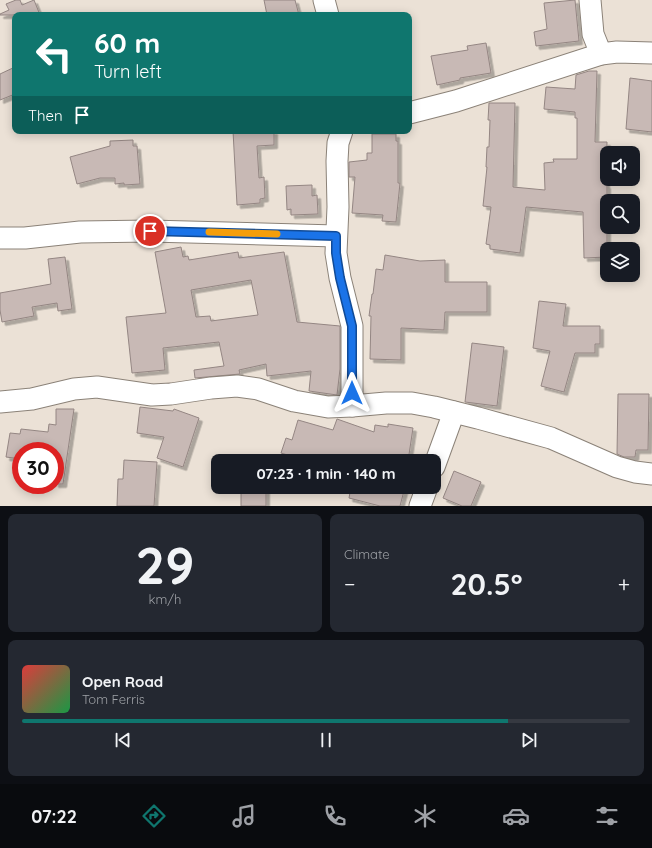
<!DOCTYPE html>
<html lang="en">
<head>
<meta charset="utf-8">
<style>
	:root { --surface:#171b24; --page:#242831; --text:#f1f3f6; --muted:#9ea1a6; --line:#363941; --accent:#0f766e }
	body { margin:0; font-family:Quicksand,sans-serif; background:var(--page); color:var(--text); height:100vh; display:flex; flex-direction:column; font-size:15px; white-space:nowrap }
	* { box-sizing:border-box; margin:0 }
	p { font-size:13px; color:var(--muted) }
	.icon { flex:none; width:22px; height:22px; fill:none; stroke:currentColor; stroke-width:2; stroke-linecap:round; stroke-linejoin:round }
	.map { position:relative; height:506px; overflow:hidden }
	.drawer { display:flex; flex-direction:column; gap:8px; padding:8px; background:#0d0f14; flex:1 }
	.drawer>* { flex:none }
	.top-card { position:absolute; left:12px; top:12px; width:400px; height:122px; border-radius:8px; box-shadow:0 2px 10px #0003; background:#0f766e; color:#fff; overflow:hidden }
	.fabs { position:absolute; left:600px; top:146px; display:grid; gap:8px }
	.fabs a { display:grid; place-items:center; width:40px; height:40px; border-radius:8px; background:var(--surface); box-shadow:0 2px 10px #0003; font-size:20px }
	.speed { position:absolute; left:12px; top:442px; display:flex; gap:8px; font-size:20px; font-weight:700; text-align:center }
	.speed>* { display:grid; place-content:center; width:52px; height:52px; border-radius:50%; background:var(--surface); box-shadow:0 2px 10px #0003; line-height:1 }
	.speed .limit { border:6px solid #d22; background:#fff; color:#111 }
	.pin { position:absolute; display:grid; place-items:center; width:34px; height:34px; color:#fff; margin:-17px; border:2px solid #fff; border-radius:50%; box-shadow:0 1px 4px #0007 }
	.me { position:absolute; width:44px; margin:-22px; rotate:0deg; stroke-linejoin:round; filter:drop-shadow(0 0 3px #0008) }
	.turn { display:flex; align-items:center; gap:14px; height:84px; padding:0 16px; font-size:18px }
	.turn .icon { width:52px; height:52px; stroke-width:2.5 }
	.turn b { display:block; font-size:28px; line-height:34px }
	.then { display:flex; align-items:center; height:38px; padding:0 16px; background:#0003; gap:8px; font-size:15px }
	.big { font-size:30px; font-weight:800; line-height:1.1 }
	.drawer .widget { flex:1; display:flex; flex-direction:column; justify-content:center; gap:6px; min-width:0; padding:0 14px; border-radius:8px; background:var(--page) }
	.drawer .dial { align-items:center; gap:0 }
	.dial b { font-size:52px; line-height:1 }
	.song { display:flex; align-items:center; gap:12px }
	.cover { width:48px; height:48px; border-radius:6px; background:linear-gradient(135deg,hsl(0 70% 55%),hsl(140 70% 35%)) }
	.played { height:4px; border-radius:2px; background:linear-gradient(90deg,var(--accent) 80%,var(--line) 80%) }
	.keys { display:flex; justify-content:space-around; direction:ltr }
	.heat { display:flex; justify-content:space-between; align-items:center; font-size:22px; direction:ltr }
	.drawer .tiles { flex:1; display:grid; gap:8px; grid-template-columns:1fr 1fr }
	.widget:last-child { grid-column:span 2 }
	.trip { position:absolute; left:211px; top:454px; width:230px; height:40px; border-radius:8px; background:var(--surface); box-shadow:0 2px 10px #0003; font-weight:800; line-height:40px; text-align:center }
	.menu { display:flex; height:64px; justify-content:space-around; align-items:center; background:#090b0e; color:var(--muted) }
	.menu .icon { width:28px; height:28px }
	.menu .active { color:var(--accent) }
	.menu b { font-size:18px; color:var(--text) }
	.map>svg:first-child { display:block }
</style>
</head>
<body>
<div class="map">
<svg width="652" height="506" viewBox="0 0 652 506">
	<defs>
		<filter id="shadow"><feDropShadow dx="3.5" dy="3.5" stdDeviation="0" flood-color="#0004"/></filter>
	</defs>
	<rect width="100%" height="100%" fill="#ebe1d6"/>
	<g fill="#c8b9b5" stroke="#948683" fill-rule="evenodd" filter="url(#shadow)">
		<polygon points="16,0 20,0 22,5 34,0 40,15 0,15 0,14 9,10 6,4"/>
		<polygon points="264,0 295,0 299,15 267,15"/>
		<polygon points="575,0 579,41 536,46 534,32 547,29 544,3"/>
		<polygon points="486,43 491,73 460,78 460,80 437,85 431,56 468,50 467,46"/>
		<polygon points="15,67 15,94 0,100 0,74"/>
		<polygon points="589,71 597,71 595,142 607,142 606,185 607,185 607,257 584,258 583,212 526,207 520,253 490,249 490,245 486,244 491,207 483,206 487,167 486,167 487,147 489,147 490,120 488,120 489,103 515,103 513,187 545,190 544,163 554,162 553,159 577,159 577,118 575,118 575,112 544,109 546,87 575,89 576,75"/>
		<polygon points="630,78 652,81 652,132 626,129"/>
		<polygon points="233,131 274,131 274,145 257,146 259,178 264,177 265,198 260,199 260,203 237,205"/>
		<polygon points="372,134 396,134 396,141 398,141 398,183 400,183 396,222 382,221 383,215 352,213 355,177 349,177 349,162 367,160 367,153 372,153"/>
		<polygon points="133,140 133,146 137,146 140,184 124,185 124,183 115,184 115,178 100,178 77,184 70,157 110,146 110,141"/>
		<polygon points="312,185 312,196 317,195 318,214 291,215 291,209 287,210 286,186"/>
		<path d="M181,247l2,10 5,-1 1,4 49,-8 1,6 45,-6 13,70 43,4v43l-3,26 -28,-4 2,-20 -44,5 -1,-12 -27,6 1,4 -45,4 -1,-8 30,-4 -5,-24 -56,6 2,22 -33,3 -6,-56 40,-4 -11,-61zM251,280l7,35 -47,6 -1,-5 -14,1 -5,-27z"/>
		<polygon points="385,255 420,261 445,260 445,282 487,282 487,312 445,312 444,330 401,328 401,360 370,359 371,316 369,316 372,294 373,294 376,269 383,270"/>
		<polygon points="65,257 72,309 58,311 57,303 32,307 34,316 2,322 0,310 0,293 51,284 48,259"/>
		<polygon points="539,301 566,304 563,326 600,326 600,344 595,344 595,353 575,353 564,392 541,386 550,351 533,348"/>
		<polygon points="472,343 504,347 497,406 465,402"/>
		<polygon points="618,394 649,394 648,450 636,450 635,457 624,457 617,454"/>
		<polygon points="140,407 173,411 174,409 199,418 183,467 157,458 164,437 137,433"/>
		<polygon points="56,409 74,409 63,484 55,484 55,451 21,451 21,459 6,457 10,433 20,434 21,429 48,432 49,424 56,425"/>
		<polygon points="337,419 374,432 375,425 388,427 388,424 413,428 408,461 389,461 356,456 354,461 307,461 281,453 286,438 292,440 298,420 333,430"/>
		<polygon points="124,460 157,462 154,506 117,506 118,479 123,479"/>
		<polygon points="454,471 481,482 471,506 462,506 443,498"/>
		<rect x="241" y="487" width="25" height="19"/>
		<polygon points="351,487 405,487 400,506 380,506 349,498"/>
	</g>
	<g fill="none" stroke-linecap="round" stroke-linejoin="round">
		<g stroke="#8b8278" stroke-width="23">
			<g id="minor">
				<polyline points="324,0 328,15"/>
				<polyline points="590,0 593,34 601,54"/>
				<polyline points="409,113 456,101 601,54 617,52 652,53"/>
				<polyline points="0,238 25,238 80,232 150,231 336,236"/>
				<polyline points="0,402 32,399 74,389 97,387 152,395 171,394 211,388 237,386 258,389 294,401 328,407 352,406 352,326 340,278 336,253 338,207 337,161 338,143 342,131"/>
				<polyline points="352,406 386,403 412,403 434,407 478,418 551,438 617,467 635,472 652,474"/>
				<polyline points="434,467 454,412"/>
				<polyline points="420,506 427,487"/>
			</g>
		</g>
		<use href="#minor" stroke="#fff" stroke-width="21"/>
	</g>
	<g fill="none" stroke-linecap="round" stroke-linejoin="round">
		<g stroke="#114b97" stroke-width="10">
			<polyline id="route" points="150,231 336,236 336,253 340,278 352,326 352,393"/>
		</g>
		<use href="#route" stroke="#1a73e8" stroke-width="7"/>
		<polyline stroke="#f59e0b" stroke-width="7" points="209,232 277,234"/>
	</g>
</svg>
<div class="fabs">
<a><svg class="icon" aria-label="sound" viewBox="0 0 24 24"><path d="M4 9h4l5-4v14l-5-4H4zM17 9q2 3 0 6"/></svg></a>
<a><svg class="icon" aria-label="search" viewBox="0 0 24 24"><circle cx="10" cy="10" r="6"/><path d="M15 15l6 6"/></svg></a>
<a><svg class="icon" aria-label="layers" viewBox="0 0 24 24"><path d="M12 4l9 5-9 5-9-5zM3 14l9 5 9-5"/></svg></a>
</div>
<div class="speed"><div class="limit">30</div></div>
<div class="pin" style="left:150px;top:231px;background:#d93025"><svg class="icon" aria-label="arrive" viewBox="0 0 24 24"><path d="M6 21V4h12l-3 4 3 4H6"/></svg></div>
<svg class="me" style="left:352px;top:393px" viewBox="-20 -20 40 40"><path d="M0-17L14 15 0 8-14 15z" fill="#1a73e8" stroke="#fff" stroke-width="4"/></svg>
<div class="trip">07:23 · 1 min · 140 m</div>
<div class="top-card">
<div class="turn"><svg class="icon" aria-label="left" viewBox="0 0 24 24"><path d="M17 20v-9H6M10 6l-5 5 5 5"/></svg><div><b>60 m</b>Turn left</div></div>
<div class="then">Then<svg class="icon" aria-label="arrive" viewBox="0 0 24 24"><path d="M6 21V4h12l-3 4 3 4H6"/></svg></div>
</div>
</div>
<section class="drawer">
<div class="tiles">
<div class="widget dial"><b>29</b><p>km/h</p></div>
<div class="widget"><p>Climate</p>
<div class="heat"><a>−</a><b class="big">20.5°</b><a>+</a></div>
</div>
<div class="widget">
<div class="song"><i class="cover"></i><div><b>Open Road</b><p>Tom Ferris</p></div></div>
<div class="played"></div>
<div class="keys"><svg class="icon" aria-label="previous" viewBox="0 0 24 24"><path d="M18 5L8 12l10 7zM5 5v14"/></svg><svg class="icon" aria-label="pause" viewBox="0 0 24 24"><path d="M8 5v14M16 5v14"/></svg><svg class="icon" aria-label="next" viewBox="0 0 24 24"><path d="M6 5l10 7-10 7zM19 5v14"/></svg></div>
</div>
</div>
</section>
<nav class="menu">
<b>07:22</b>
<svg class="icon active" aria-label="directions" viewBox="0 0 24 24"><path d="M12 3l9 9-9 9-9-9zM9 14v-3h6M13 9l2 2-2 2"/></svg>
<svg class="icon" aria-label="music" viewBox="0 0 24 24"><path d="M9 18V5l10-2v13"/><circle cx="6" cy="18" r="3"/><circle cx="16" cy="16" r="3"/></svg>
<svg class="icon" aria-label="phone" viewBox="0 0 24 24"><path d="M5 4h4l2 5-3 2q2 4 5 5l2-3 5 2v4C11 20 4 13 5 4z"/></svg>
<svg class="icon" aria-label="climate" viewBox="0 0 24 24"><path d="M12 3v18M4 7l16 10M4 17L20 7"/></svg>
<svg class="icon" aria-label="car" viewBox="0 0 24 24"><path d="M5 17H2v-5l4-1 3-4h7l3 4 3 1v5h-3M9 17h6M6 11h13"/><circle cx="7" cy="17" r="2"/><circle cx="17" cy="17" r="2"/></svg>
<svg class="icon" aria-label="filters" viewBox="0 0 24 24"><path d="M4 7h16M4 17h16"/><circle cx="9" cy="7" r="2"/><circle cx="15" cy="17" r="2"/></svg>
</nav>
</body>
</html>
